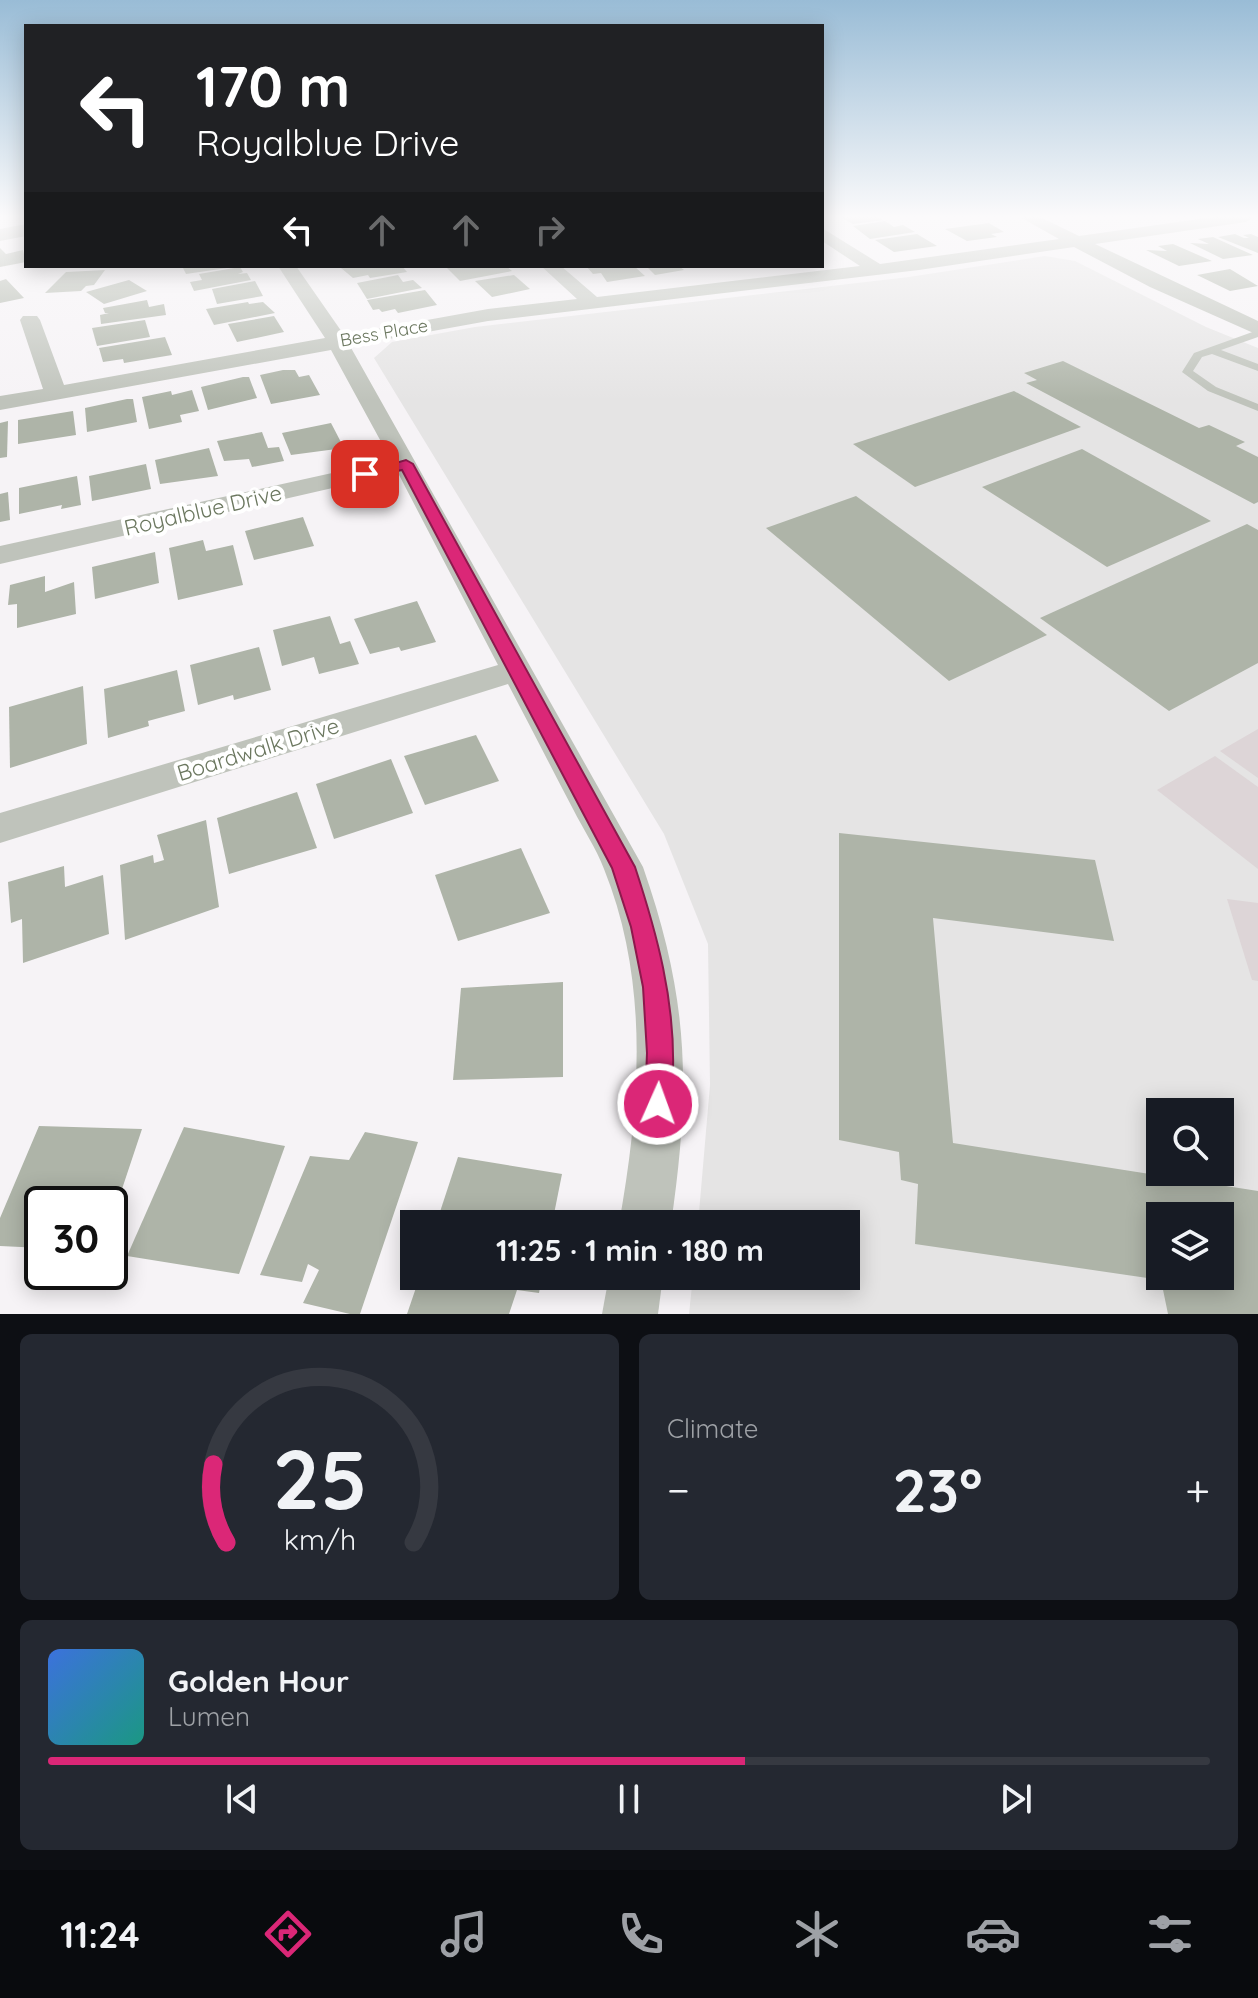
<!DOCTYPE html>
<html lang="en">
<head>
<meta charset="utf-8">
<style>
	:root { --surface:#171b24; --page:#242831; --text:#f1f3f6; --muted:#9ea1a6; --line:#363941; --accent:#db2777 }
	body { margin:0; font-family:Quicksand,sans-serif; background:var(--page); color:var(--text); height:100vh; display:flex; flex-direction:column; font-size:30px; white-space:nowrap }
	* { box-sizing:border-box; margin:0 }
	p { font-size:26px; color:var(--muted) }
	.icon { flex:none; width:44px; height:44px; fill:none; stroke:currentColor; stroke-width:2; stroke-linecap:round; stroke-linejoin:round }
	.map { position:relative; height:1314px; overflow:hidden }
	.side { display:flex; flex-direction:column; gap:20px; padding:20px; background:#0d0f14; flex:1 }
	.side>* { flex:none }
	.top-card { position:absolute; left:24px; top:24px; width:800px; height:244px; border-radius:0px; box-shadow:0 4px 20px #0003; background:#202124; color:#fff; overflow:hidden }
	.tools { position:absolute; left:1146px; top:1098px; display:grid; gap:16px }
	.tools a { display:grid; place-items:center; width:88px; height:88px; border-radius:0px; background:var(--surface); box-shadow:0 4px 20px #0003; font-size:40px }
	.speed { position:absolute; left:24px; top:1186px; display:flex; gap:16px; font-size:40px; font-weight:700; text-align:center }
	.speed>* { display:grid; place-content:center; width:104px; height:104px; border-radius:50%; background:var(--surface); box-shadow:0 4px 20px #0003; line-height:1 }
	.speed .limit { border:4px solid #111; border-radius:12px; background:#fff; color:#111 }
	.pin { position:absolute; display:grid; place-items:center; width:68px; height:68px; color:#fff; margin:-34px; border-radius:16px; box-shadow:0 4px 12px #0006 }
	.me { position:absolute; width:88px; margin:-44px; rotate:2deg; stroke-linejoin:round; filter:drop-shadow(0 0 6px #0008) }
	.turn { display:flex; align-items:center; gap:28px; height:168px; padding:0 40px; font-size:36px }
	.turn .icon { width:104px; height:104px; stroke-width:2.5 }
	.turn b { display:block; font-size:56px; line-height:68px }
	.lanes { display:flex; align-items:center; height:76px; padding:0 40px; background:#0003; justify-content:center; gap:40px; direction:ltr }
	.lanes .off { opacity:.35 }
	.big { font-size:60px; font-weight:700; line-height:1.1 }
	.side .widget { flex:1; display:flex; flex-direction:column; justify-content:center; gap:12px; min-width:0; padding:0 28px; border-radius:12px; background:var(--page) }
	.side .dial { align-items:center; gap:0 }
	.dial svg { height:208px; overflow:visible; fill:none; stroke:var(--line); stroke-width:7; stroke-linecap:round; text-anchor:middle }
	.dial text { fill:var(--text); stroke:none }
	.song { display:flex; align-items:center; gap:24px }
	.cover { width:96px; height:96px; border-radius:12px; background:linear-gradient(135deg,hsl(220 70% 55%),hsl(170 70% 35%)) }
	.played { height:8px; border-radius:4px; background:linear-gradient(90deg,var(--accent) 60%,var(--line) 60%) }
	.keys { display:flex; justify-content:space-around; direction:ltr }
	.heat { display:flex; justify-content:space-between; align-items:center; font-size:44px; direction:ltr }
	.side .tiles { flex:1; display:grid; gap:20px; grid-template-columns:1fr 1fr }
	.widget:last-child { grid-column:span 2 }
	.trip { position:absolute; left:400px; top:1210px; width:460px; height:80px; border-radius:0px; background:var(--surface); box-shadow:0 4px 20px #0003; font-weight:700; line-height:80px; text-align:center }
	.menu { display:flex; height:128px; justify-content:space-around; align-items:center; background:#090b0e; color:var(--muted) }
	.menu .icon { width:56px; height:56px }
	.menu .selected { color:var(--accent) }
	.menu b { font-size:36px; color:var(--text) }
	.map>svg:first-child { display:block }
</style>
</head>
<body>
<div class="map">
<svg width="1258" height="1314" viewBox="0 0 1258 1314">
	<rect width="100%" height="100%" fill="#f6f3f6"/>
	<path fill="#e5e4e4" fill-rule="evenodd" d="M1045,256l30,5 131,66 52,21v966h-569l4,-38h153v-52h-148l12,-139 -2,-141 -44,-110 -290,-476 18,-16 83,-15 434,-50zM1160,1112h60v60h-60zM1160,1216h60v60h-60z"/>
	<g fill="#ddd5d7">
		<polygon points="1258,729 1258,778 1220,751"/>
		<polygon points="1215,756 1258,787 1258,869 1157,790"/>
		<polygon points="1227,899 1258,903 1258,981 1252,980"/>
	</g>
	<g fill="#aeb4a8" fill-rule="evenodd">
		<polygon points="840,217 879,217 883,220 853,224"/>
		<polygon points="885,221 894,227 903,225 915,232 870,239 853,226"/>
		<polygon points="989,223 1004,232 991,234 997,237 967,241 945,229"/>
		<polygon points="917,234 937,246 894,252 875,240"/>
		<polygon points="1235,234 1244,238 1249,238 1243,235 1251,234 1258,237 1258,253 1218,237"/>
		<polygon points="1213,237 1253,255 1223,259 1190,243 1209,244 1198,239"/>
		<polygon points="1173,244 1212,261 1179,266 1146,250 1167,251 1158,246"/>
		<polygon points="0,248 6,254 23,250 26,262 0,267"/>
		<polygon points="182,266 227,266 227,268 186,274"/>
		<polygon points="354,266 402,266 407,272 370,278 368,275 353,278 341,268"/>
		<polygon points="506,266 512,271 460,281 446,267"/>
		<polygon points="586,266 634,266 645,276 607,282 601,273 593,274"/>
		<polygon points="646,266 679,266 684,270 655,275"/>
		<polygon points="240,267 243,272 238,274 247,273 251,280 194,291 190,282 202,280 199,274"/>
		<polygon points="1230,269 1258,286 1230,291 1197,275"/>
		<polygon points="105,270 94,285 86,286 81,291 45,293 66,272"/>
		<polygon points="398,275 403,282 413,280 422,288 367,299 357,283"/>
		<polygon points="514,275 530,289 492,297 475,281"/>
		<polygon points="6,279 24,298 0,303 0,281"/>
		<polygon points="129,280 147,291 104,304 86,292"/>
		<polygon points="255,281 263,296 217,304 212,289"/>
		<polygon points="425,290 437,305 398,313 395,309 382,312 379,309 373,310 367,300"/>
		<polygon points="147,300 149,307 164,304 166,315 101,324 100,315 109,313 105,313 103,308"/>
		<polygon points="248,302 249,304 263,302 275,313 214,325 206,309"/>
		<polygon points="274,316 284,332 237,342 228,324"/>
		<polygon points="145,320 150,337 97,346 92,328"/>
		<polygon points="165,337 172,355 124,363 123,359 103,362 99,348"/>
		<polygon points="1063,361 1199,428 1209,425 1245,442 1236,446 1258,457 1258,502 1254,504 1026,383 1037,380 1024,373"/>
		<polygon points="283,370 295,370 299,377 309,375 320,395 271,404 260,375"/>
		<polygon points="243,377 249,377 257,398 208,410 201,387"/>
		<polygon points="192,390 199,411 180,415 182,422 149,429 142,397 171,391 172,395"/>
		<polygon points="1014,391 1081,427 915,487 853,444"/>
		<polygon points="127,399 133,399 137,422 87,432 85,408"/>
		<polygon points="73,411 76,435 18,444 18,420"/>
		<polygon points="8,421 7,457 0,458 0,423"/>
		<polygon points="331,423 344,448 291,455 282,433"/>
		<polygon points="262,432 268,448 279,447 284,461 252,467 249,459 224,461 217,441"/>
		<polygon points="209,448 218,476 160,484 155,460"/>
		<polygon points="1082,449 1211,521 1107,567 982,487"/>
		<polygon points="146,464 151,489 92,501 89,476"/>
		<polygon points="77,476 81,505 61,509 62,505 19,514 19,488"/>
		<polygon points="8,492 10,520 0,522 0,494"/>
		<polygon points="856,496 1047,635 949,681 766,528"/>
		<polygon points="303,517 314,546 254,560 245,531"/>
		<polygon points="1247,524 1258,530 1258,663 1169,711 1040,618"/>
		<polygon points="203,540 206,551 233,545 243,585 178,600 169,548"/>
		<polygon points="155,552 159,583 95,599 92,567"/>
		<polygon points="45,576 45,592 74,582 76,614 17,628 17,604 8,605 10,585"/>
		<polygon points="417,601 436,642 401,651 399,647 370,654 354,619"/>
		<polygon points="330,616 340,644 350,641 359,664 319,674 314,657 282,666 273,630"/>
		<polygon points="259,647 271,690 234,700 233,695 198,705 190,665"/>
		<polygon points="177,670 185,711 148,721 149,726 108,738 104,689"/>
		<polygon points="83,686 87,744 10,768 9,707"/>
		<polygon points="476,735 499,781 425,805 404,756"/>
		<polygon points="391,759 413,813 334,839 316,784"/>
		<polygon points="297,792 317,848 229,874 217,818"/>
		<polygon points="206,820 219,907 125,940 120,865 153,855 154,863 164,860 157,835"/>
		<path d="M839,833l256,27 19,81 -181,-23 20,225 305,48v123h-90l-7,-34 -246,-36 3,-60 -17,-4 -2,-28 -60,-12zM1160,1216h60v60h-60z"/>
		<polygon points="521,848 550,913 458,941 435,875"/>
		<polygon points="64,866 65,887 103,875 109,934 23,963 22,919 11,923 8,882"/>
		<polygon points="563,982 563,1077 453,1080 461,988"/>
		<polygon points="39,1126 142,1129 111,1222 110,1204 42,1204 42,1248 0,1246 0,1218"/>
		<polygon points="184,1127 285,1146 239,1274 127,1256"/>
		<polygon points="365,1132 418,1142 360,1314 350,1314 303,1303 319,1270 308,1264 302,1282 260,1275 310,1156 349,1160"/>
		<polygon points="458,1157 562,1174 552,1224 436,1224"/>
		<polygon points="420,1276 542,1276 539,1293 517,1290 509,1314 407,1314"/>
	</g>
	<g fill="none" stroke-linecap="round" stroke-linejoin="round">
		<polygon fill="#bfc3bb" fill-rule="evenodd" points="1258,330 1258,337 1221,350 1258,364 1258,371 1212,354 1202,357 1193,371 1216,387 1258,404 1258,411 1208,391 1182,372 1194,353"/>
		<g fill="#bfc3bb" fill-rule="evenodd">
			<path d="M1020,217h20l39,19 134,-19h41l-8,5 -151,22 163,77v14l-108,-48 -76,-40 -155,23 -431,51 -138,25 293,521c46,132 48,219 28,357h-52c21,-118 31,-241 -15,-355 -8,-21 -21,-40 -31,-60 -22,-42 -43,-83 -65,-125l-508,159v-30l498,-148 -100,-192 -398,91v-18l391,-86 -60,-110 -331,60v-14l43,-7 -23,-69 3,-4h14l3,4 24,65 261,-47 -47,-72h18l48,69 144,-26 89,-10 -36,-33h20l36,31 263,-31 -38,-25v-13l58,36 179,-25z"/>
			<polygon points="609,1276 663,1276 658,1314 602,1314"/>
		</g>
		<polygon fill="#bfc3bb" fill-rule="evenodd" points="26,224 26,236 0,241 0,229"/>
	</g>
	<linearGradient id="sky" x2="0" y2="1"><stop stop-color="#99bcd6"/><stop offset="0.54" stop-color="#fbfafb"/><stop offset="1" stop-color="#fbfafb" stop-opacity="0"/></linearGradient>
	<rect width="1258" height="401" fill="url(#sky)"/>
	<path fill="#db2777" stroke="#8e194d" stroke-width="2" d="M406,460l7,4 222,403c22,67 40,133 38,204 -1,15 0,29 -5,42l-10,4 -9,-4 -4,-9 2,-51 -4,-66 -12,-60 -19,-59 -210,-398 -37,8 -8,-4z"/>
	<g text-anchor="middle" stroke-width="8" stroke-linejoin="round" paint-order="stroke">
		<g font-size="18" fill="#6b775f" stroke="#fff">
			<text transform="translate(384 333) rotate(-10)" y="6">Bess Place</text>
		</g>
		<g font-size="22" fill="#6b775f" stroke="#fff">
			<text transform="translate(203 510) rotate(-13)" y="8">Royalblue Drive</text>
			<text transform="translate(258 749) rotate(-17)" y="8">Boardwalk Drive</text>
		</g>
	</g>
</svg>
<div class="tools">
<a><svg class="icon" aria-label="search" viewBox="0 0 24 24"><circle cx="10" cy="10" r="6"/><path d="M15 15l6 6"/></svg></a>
<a><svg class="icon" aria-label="layers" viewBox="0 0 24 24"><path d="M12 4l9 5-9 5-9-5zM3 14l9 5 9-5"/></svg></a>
</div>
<div class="speed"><div class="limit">30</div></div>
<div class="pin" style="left:365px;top:474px;background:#d93025"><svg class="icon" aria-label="arrive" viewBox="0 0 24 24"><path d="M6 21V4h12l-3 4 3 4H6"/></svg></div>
<svg class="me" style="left:658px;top:1104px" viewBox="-20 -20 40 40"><circle r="17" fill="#db2777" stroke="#fff" stroke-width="3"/><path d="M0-11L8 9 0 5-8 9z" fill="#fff"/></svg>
<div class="trip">11:25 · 1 min · 180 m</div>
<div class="top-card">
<div class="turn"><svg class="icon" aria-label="left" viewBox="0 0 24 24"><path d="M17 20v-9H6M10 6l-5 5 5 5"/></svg><div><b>170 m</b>Royalblue Drive</div></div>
<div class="lanes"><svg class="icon" aria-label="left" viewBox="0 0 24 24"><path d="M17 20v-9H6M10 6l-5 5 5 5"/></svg><svg class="icon off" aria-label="ahead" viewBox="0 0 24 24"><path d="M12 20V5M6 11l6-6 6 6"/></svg><svg class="icon off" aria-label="ahead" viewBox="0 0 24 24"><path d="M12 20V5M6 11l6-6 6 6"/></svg><svg class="icon off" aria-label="right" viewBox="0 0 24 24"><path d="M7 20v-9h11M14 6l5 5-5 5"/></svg></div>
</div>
</div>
<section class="side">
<div class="tiles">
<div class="widget dial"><svg viewBox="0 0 100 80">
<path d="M14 69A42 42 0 1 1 86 69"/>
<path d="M14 69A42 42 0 0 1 9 39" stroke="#db2777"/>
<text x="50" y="56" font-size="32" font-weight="700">25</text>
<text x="50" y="72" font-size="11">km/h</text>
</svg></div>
<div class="widget"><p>Climate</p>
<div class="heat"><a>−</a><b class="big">23°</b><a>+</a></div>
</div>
<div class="widget">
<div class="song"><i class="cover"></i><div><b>Golden Hour</b><p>Lumen</p></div></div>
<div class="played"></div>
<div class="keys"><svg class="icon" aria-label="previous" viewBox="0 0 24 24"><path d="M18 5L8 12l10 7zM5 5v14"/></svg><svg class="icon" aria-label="pause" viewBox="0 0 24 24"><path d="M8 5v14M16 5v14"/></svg><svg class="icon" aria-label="next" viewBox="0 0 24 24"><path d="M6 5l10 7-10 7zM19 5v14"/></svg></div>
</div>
</div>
</section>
<nav class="menu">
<b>11:24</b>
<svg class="icon selected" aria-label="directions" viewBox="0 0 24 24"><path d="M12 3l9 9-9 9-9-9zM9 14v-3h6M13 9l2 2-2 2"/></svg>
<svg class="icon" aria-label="music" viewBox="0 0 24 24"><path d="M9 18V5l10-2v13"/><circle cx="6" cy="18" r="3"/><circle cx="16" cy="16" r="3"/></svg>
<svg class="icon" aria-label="phone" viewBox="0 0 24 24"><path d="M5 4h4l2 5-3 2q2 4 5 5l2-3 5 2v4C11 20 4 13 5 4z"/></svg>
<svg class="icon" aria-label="climate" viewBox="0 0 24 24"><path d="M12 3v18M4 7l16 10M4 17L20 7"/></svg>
<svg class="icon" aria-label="car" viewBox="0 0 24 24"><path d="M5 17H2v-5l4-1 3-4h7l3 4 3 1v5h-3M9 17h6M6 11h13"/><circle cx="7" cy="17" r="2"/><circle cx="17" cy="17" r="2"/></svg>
<svg class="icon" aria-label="filters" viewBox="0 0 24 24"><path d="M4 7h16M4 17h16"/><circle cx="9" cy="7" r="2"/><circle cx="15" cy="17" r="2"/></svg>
</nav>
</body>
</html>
